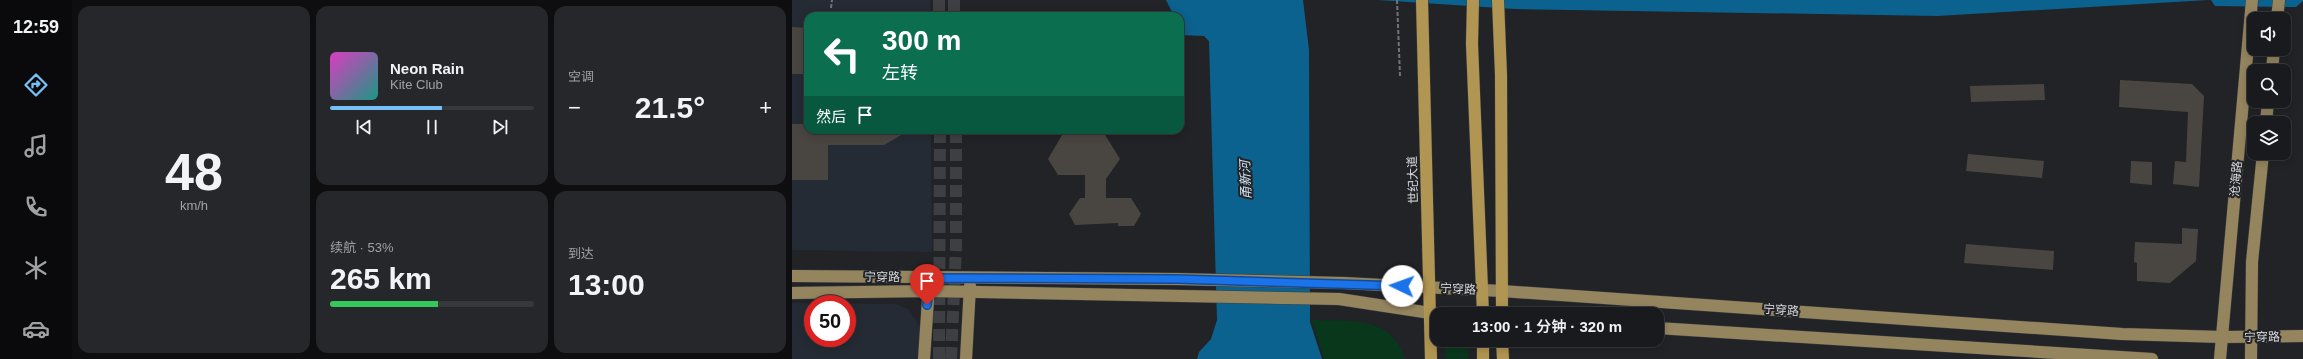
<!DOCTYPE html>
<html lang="zh">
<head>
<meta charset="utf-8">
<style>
	:root { --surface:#191a1d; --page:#26272a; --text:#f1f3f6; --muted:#9fa1a4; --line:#37383b; --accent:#77bff7 }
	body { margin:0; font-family:Arial,"Noto Sans SC",sans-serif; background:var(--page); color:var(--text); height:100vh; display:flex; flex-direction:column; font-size:15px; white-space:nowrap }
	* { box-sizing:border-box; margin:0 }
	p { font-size:13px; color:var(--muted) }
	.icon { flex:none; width:22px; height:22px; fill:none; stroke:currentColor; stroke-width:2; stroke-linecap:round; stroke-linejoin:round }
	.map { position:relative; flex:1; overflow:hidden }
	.panel { display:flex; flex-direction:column; gap:6px; padding:6px; background:#0e0e10; width:720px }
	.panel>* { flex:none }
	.guide { position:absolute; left:12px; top:12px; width:380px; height:122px; border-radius:12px; box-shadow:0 2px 10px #0003,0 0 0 1px var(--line); background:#0b6e4f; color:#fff; overflow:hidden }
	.buttons { position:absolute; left:1455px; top:12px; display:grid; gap:8px }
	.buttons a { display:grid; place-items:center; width:44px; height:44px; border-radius:8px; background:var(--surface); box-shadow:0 2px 10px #0003,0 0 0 1px var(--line); font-size:20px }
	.speed { position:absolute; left:12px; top:295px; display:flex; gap:8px; font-size:20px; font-weight:700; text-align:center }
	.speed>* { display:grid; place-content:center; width:52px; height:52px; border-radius:50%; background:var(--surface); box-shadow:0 2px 10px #0003,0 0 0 1px var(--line); line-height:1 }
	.speed .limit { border:6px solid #d22; background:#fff; color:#111 }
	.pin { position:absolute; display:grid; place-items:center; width:34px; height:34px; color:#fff; margin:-41px -17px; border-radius:50% 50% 50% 0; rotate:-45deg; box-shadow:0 0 4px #0007 }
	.pin .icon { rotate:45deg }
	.me { position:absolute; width:44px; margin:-22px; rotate:273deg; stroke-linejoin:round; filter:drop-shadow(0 0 3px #0008) }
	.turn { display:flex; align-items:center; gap:14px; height:84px; padding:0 12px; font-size:18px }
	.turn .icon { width:52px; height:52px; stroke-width:2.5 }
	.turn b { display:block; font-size:28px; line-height:34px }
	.then { display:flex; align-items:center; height:38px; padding:0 12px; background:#0003; gap:8px; font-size:15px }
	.big { font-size:30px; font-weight:600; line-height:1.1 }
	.panel .tile { flex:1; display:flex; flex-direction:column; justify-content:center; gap:6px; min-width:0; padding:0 14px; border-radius:12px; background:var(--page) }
	.panel .dial { align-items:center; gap:0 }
	.dial b { font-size:52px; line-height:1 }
	.song { display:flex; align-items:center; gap:12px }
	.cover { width:48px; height:48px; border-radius:6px; background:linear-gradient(135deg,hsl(310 70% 55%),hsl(170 70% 35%)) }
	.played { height:4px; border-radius:2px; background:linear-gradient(90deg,var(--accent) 55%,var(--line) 55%) }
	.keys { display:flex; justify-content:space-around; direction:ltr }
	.heat { display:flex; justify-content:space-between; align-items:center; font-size:22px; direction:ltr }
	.charge { height:6px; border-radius:3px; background:linear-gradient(90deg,#34c759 53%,var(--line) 0) }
	.panel .tiles { flex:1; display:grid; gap:6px; grid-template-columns:repeat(3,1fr) }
	.tile:first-child { grid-row:span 2 }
	.trip { position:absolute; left:638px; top:307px; width:234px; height:40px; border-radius:12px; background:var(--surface); box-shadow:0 2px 10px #0003,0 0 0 1px var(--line); font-weight:600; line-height:40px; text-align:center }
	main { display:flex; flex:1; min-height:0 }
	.tabs { display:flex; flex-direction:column; width:72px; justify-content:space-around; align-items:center; background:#0a0a0c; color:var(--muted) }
	.tabs .icon { width:28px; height:28px }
	.tabs .current { color:var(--accent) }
	.tabs b { font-size:18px; color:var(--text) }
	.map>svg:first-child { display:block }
</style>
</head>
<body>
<main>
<nav class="tabs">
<b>12:59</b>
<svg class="icon current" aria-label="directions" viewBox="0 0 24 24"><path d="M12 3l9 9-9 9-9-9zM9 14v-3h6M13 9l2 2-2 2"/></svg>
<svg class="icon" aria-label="music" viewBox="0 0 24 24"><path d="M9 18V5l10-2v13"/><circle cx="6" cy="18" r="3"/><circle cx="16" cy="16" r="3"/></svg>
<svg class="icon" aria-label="phone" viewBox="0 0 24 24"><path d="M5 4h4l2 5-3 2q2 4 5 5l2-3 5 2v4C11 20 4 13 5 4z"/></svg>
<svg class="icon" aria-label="climate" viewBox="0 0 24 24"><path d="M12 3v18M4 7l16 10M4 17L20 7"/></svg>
<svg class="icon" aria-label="car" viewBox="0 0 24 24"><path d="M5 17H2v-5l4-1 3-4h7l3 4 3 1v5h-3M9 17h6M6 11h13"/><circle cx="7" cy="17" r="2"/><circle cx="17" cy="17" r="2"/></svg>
</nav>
<section class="panel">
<div class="tiles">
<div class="tile dial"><b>48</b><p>km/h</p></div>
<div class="tile">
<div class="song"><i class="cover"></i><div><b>Neon Rain</b><p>Kite Club</p></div></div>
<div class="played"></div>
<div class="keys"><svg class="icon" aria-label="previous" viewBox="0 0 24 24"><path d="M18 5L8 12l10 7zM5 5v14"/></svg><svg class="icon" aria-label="pause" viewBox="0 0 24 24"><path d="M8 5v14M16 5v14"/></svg><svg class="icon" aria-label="next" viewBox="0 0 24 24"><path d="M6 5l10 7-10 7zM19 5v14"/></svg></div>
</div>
<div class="tile"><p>空调</p>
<div class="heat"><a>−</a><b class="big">21.5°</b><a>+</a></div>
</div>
<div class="tile"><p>续航 · 53%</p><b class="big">265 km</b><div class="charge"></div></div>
<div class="tile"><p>到达</p><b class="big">13:00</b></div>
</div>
</section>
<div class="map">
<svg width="1511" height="359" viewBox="0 0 1511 359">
	<rect width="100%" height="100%" fill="#212327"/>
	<g fill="#252b34" fill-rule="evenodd">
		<polygon points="0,0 138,0 139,16 16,16 16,130 139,130 140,252 0,250"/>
		<path d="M0,303l104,1 12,5 14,21 -2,29h-128zM21,304h34v34h-34z"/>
	</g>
	<g fill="#09371c">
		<path d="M520,320c36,1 80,-5 93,39h-81z"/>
		<polygon points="653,340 676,342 676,359 653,359"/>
	</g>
	<g fill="#0b628f">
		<polygon points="374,0 511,0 517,50 518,322 530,359 405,359 407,352 419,339 425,320 417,41 412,36 388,35 388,16 382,16"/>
		<polygon points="586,0 1416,0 1145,16 723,9"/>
		<polygon points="1419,0 1511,0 1511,1 1504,7 1423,6"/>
	</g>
	<g fill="#494642">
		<polygon points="0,27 16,28 16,74 0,74"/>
		<polygon points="1328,80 1400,84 1412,96 1407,187 1381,184 1383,161 1394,162 1396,112 1327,107"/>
		<polygon points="1252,84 1253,100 1179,102 1178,86"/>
		<polygon points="0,124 16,124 16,130 118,130 92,145 36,145 36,180 0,180"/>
		<polygon points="273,130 310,130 328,159 314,179 314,198 339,198 349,214 342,226 326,226 326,223 283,225 277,214 288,198 293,198 293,175 266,175 256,159"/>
		<polygon points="1176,154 1252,161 1250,178 1174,171"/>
		<polygon points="1339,161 1360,162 1360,185 1338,183"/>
		<polygon points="1390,228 1406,229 1404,261 1378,283 1345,281 1345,263 1342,262 1343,242 1390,244"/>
		<polygon points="1174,244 1262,251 1261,270 1172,263"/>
	</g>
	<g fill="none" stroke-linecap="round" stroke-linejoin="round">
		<g stroke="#3d3f42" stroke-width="12" stroke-dasharray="12 6" stroke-linecap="butt">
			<polyline points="147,0 147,16"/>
			<polyline points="162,0 162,16"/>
			<polyline points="147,359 148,130"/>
			<polyline points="159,359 164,247 164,130"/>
		</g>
		<g stroke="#3c3e41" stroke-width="13">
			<g id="major">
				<polyline points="1485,19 1487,0"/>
				<polyline points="1480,71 1482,49"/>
				<polyline points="1474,123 1476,101"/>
				<polyline points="0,276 385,279 552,283 710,291 1330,334 1430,337 1511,336"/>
				<polyline points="0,293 136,291 547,299 645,314"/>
				<polyline points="865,328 1360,359"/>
				<polyline points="132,359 137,285"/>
				<polyline points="174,359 178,286"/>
				<polyline points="1428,359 1460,0"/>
				<polyline points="1459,359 1460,262 1471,153"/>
			</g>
		</g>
		<g stroke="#3c3e41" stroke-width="13">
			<g id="highway">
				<polyline points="630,0 639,359"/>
				<polyline points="681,0 680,44 691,314"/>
				<polyline points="706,0 709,75 710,314"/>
				<polyline points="710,340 711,359"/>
				<polyline points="691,359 691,340"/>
			</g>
		</g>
		<g stroke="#727478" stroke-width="2" stroke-dasharray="4 2" stroke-linecap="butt">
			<polyline points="605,0 608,76"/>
			<polyline points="39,8 40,0"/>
		</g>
		<use href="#major" stroke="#95855f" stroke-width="12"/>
		<use href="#highway" stroke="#b19552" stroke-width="12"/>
	</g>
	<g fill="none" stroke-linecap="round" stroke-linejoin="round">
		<g stroke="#114b97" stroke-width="10">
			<polyline id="route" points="135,305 138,278 385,279 610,286"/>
		</g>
		<use href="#route" stroke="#1a73e8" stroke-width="7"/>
	</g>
	<g text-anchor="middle" stroke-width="4" stroke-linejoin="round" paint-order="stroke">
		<g font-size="12" fill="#d9dbde" stroke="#212327">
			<text transform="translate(1444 179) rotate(-85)" y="4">沧海路</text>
			<text transform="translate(621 180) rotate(-92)" y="4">世纪大道</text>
			<text transform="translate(90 277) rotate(1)" y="4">宁穿路</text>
			<text transform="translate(666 289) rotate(3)" y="4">宁穿路</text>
			<text transform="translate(989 310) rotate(4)" y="4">宁穿路</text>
			<text transform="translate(1470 337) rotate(-1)" y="4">宁穿路</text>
		</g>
		<g font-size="13" font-style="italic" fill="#d0e2f0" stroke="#212327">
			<text transform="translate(453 180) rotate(-92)" y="5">甬新河</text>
		</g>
	</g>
</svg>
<div class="buttons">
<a><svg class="icon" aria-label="sound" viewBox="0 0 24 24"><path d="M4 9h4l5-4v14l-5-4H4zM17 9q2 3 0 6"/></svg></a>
<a><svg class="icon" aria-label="search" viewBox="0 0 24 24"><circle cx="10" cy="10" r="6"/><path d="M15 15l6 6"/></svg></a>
<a><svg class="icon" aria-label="layers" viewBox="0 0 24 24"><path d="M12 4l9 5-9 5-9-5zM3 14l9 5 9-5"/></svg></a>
</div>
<div class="speed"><div class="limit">50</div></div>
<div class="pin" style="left:135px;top:305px;background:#d93025"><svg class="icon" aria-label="arrive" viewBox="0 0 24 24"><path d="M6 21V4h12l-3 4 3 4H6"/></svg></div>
<svg class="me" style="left:610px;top:286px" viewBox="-20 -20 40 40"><circle r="19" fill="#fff"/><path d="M0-13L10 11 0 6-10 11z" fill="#1a73e8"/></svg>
<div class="trip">13:00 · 1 分钟 · 320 m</div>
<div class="guide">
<div class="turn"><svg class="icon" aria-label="left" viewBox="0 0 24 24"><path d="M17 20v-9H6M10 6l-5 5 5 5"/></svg><div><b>300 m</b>左转</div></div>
<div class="then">然后<svg class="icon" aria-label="arrive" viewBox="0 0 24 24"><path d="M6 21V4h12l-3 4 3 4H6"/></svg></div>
</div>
</div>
</main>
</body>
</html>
